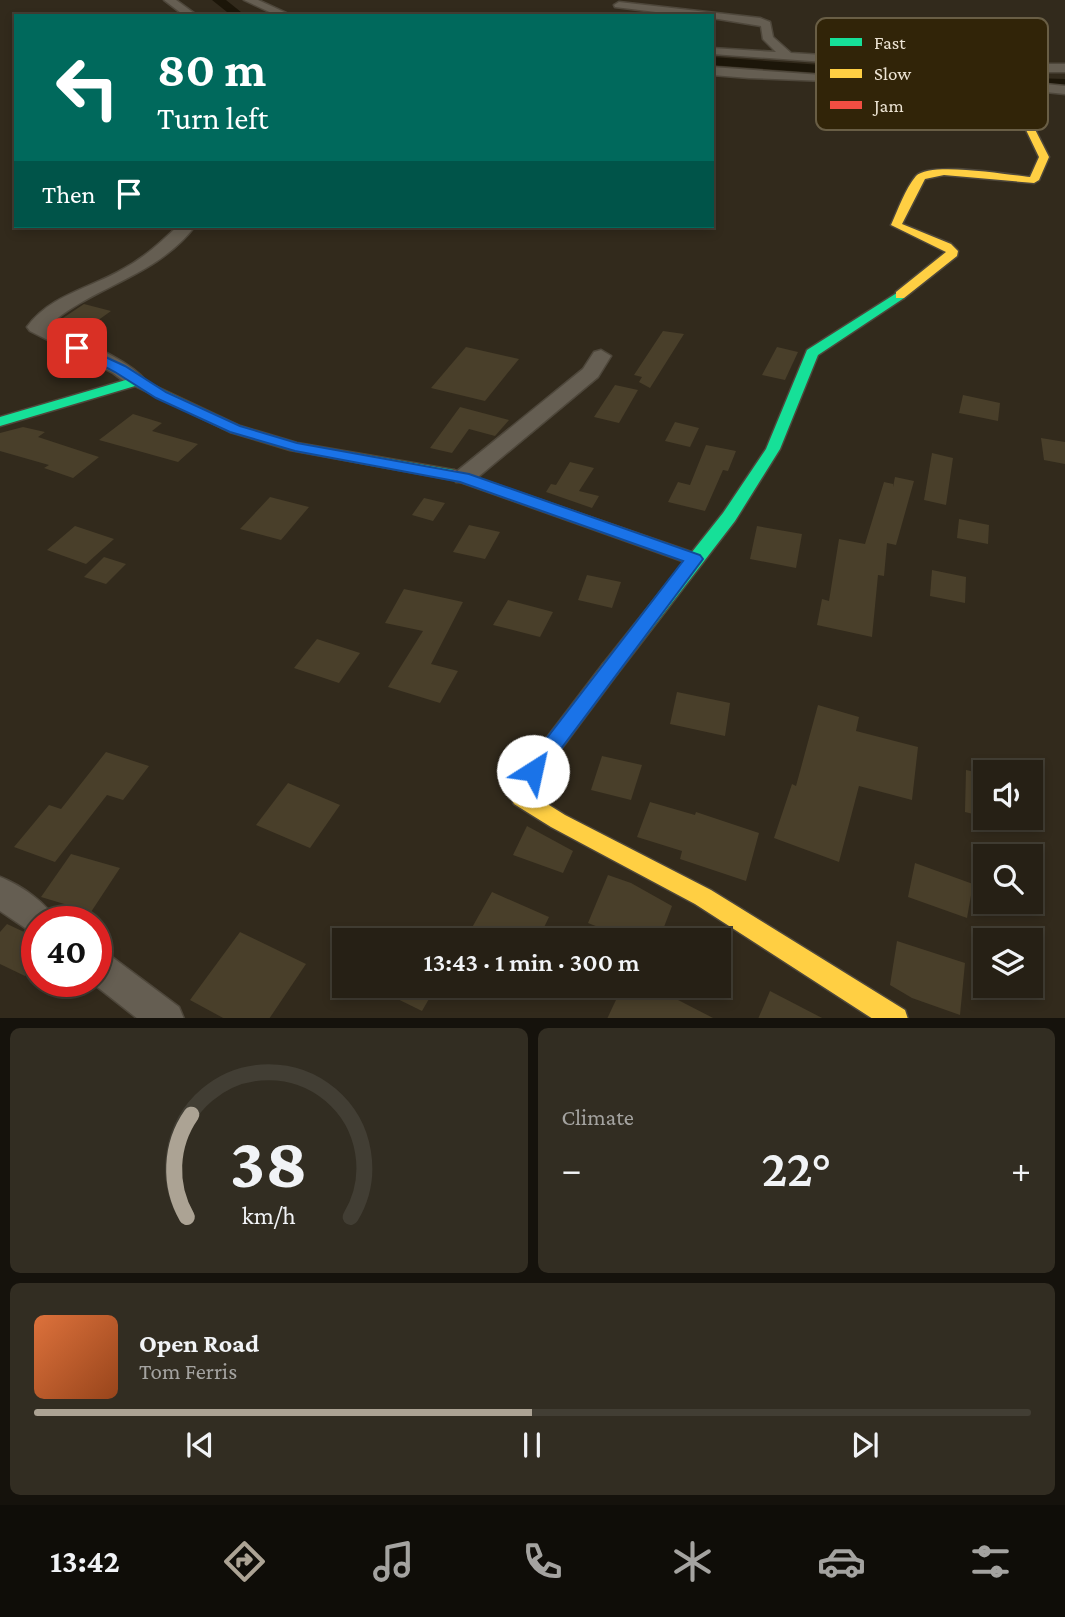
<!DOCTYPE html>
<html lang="en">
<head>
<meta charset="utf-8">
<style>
	:root { --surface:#262015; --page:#322d22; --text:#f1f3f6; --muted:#a4a3a0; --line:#423e34; --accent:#aca394 }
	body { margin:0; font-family:"Crimson Pro",serif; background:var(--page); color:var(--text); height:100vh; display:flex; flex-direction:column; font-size:26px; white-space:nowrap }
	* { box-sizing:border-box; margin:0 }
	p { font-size:23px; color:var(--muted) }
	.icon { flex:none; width:38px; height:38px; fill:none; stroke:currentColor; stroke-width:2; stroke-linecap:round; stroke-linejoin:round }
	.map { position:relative; height:1018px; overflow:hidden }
	.drawer { display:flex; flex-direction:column; gap:10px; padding:10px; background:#15120c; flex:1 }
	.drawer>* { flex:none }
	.hud { position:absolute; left:14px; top:14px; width:700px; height:214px; border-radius:0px; box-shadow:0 4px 10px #0003,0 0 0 2px var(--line); background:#00695c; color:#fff; overflow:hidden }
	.fabs { position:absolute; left:973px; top:760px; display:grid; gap:14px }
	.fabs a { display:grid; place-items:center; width:70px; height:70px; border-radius:0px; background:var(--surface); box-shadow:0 4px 10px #0003,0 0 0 2px var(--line); font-size:35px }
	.speed { position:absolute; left:21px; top:906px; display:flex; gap:14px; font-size:35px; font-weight:700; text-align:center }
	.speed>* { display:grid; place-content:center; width:91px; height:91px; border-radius:50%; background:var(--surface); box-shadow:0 4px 10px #0003,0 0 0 2px var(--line); line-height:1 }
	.speed .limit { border:10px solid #d22; background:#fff; color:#111 }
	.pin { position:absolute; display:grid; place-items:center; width:60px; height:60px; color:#fff; margin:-30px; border-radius:14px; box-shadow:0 4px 10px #0006 }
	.me { position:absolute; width:77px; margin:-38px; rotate:35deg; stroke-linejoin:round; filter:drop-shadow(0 0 5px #0008) }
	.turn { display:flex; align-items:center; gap:24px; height:147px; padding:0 28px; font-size:32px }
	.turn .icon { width:91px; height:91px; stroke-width:2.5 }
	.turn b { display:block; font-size:49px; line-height:60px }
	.then { display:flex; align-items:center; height:66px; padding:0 28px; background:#0003; gap:14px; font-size:26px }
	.big { font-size:52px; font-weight:600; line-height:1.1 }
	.drawer .tile { flex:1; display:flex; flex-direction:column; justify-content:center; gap:10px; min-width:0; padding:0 24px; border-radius:10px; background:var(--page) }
	.drawer .dial { align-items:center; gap:0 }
	.dial svg { height:182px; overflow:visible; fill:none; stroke:var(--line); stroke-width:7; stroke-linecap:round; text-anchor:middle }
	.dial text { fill:var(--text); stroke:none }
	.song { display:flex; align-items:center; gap:21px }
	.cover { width:84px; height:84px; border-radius:10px; background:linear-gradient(135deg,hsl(20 70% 55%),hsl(20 70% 35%)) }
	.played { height:7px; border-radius:4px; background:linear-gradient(90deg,var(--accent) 50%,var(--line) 50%) }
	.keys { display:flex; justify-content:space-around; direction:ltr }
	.heat { display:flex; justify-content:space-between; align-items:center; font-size:38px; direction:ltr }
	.drawer .tiles { flex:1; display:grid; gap:10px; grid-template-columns:1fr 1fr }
	.tile:last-child { grid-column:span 2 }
	.trip { position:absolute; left:332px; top:928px; width:399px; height:70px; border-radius:0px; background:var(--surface); box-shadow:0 4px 10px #0003,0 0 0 2px var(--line); font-weight:600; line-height:70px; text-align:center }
	.tab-bar { display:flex; height:112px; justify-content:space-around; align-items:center; background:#0f0d08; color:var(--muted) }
	.tab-bar .icon { width:49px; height:49px }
	.tab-bar .current { color:var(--accent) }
	.tab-bar b { font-size:32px; color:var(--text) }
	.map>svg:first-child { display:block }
</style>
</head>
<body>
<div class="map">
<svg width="1065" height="1019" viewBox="0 0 1065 1019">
	<rect width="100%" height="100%" fill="#322a1c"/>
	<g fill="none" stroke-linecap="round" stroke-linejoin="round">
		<g fill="#1c1609" fill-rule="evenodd">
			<polygon points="212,0 226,0 246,16 232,16"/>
			<polygon points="712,57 974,76 1065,79 1065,87 974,84 712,65"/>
		</g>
	</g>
	<g fill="#493f2a">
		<polygon points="84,304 111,311 90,326 63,318"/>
		<polygon points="663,331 684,334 650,388 639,382 642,377 634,375"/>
		<polygon points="466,347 519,359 485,401 431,388"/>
		<polygon points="777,347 798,352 785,380 762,375"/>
		<polygon points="615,385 638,390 619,423 594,417"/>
		<polygon points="963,395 1000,403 998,421 959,413"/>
		<polygon points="460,407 509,420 495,436 469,429 452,453 430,448"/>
		<polygon points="133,414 162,423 152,431 198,444 178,462 99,440"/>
		<polygon points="675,422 699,428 690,447 665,441"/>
		<polygon points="23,427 45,432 38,437 99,457 73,478 44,468 49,465 0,451 0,433"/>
		<polygon points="1041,438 1065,442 1065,464 1044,460"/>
		<polygon points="706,445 736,451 728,471 723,470 705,511 668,502 678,482 690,485"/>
		<polygon points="932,453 953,458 946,505 924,500"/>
		<polygon points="570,462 594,468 579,491 599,496 592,508 546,492 551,484 556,485"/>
		<polygon points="895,477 914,481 896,545 887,543 884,576 878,575 872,637 817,625 822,599 829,601 839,539 865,544 884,482 893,484 893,487"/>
		<polygon points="270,497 309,507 281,540 240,529"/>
		<polygon points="424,498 445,503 433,521 412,515"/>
		<polygon points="959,519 989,525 988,544 957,538"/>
		<polygon points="469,525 500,532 485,559 453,552"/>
		<polygon points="75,526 114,539 86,564 47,550"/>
		<polygon points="757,526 802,534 796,568 750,559"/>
		<polygon points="104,557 126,564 106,584 84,577"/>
		<polygon points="932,570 966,577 965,603 930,596"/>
		<polygon points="587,575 621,582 612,608 578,600"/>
		<polygon points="404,589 463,602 431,664 458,671 440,703 388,687 423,631 385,623"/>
		<polygon points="508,600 553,612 540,637 493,625"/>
		<polygon points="317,639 360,653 339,683 294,668"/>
		<polygon points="677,692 730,703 725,736 670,724"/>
		<polygon points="818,705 859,717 856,731 918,747 912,800 859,786 839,862 774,838 792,784 796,786"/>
		<polygon points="106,752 149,766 123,800 107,795 55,862 14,847 49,805 61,809"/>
		<polygon points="602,756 642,765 631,800 591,790"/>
		<polygon points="966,770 985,774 985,817 965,812"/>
		<polygon points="288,783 340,805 310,848 256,825"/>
		<polygon points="650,802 695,815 696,812 759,833 746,881 680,859 682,851 637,837"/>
		<polygon points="527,826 573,851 563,873 513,855"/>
		<polygon points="71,854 120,868 91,912 41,897"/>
		<polygon points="915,863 973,884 967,918 908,897"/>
		<polygon points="608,875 631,883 672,906 659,940 631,940 588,923"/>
		<polygon points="492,892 549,917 538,940 465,940"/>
		<polygon points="7,924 37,938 37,962 25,976 0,964 0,932"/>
		<polygon points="240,932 306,964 269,1019 225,1019 190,1000"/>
		<polygon points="897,941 965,963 960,1015 912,998 890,985"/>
		<polygon points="369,985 437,985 422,1011"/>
		<polygon points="623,985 649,985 715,1019 607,1019"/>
		<polygon points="770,991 824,1019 758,1019"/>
	</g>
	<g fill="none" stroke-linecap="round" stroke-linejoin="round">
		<g stroke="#4e473b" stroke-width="3">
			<g id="street">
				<polygon points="164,0 176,0 198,16 185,16"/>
				<polygon points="244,0 258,0 293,16 278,16"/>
				<polygon points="619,2 760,18 770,22 773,37 791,53 965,64 1065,64 1065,72 965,72 712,54 712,48 776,52 763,39 761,26 712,18 712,16 688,16 615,7 614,5"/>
				<polygon points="712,67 822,75 1006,80 1065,86 1065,94 1006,88 749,78 712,75"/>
				<path d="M178,226h17c-40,52 -101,59 -147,100 27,13 80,32 98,55l-3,4h-14l-16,-12 -83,-42 -3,-4c23,-32 64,-39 96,-58 21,-11 38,-27 55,-43z"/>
				<polygon points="601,350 611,356 598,377 472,482 456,482 453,477 456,472 583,369 594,352"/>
				<path d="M0,877c20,8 48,26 56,45h-19v14l-37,-25z"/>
				<polygon points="96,949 108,954 179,1007 184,1019 138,1019 91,982 96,982"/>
			</g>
		</g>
		<g stroke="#4e473b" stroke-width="3">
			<g id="fast">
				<polygon points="900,291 904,292 904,298 818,355 780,449 735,521 617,674 610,676 603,674 601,669 603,664 723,513 766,449 807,350"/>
				<polygon points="136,377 240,426 297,443 454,470 462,475 454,480 290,450 230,432 135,386 0,426 0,417"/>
			</g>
		</g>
		<g stroke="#4e473b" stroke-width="3">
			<g id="slow">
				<path d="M1008,81l4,3 37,73 -10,23 -5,3 -90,-8 -19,4 -23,45 49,20 7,7 -1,5 -53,42h-8v-6l50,-40 -55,-27c7,-15 14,-36 25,-49 14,-15 93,-1 114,1l9,-20 -35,-73z"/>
				<polygon points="610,662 617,664 619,669 617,674 541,776 533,795 565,815 711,890 905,1010 908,1019 873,1019 695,904 551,827 514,804 511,798 526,765 603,664"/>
			</g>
		</g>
		<g stroke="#4e473b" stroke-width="3">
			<polygon id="jam" points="454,470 700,555 702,559 694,565 688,563 449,478 446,475"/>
		</g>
		<use href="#street" fill="#655e52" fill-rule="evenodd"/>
		<use href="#fast" fill="#16e098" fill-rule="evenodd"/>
		<use href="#slow" fill="#ffcf43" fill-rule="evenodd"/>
		<use href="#jam" fill="#f24e42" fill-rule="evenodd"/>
	</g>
	<polygon fill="#1a73e8" stroke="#114b97" stroke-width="2" points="77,344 125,366 166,392 240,426 297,443 469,474 700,555 703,559 540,777 533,780 526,777 523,771 526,765 683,561 460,482 295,451 230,432 156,398 115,372 73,350 71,348"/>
	<rect x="816" y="18" width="232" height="112" rx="10" fill="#312408" stroke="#695e45" stroke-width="2"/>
	<rect x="830" y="38" width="32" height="8" fill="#16e098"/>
	<rect x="830" y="69" width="32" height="9" fill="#ffcf43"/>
	<rect x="830" y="101" width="32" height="8" fill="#f24e42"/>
	<g font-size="19" fill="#ede4d4">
		<text x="874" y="49">Fast</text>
		<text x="874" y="80">Slow</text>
		<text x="874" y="112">Jam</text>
	</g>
</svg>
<div class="fabs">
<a><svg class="icon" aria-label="sound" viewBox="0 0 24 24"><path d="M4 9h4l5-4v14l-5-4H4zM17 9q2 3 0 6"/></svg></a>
<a><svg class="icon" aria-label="search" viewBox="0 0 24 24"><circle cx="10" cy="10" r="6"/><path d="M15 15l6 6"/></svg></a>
<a><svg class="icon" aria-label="layers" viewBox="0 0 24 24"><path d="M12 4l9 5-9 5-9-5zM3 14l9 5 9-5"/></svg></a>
</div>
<div class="speed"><div class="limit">40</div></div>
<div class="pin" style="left:77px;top:348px;background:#d93025"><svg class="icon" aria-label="arrive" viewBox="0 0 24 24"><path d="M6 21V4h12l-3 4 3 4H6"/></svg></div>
<svg class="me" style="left:533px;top:771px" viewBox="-20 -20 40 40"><circle r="19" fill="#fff"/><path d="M0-13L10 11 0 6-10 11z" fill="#1a73e8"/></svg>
<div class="trip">13:43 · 1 min · 300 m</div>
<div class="hud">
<div class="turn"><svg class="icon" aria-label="left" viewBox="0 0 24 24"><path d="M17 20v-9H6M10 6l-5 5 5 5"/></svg><div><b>80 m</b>Turn left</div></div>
<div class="then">Then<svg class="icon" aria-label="arrive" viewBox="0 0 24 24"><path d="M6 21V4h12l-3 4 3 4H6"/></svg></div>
</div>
</div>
<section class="drawer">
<div class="tiles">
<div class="tile dial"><svg viewBox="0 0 100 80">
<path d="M14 69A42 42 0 1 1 86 69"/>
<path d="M14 69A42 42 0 0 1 16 24" stroke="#aca394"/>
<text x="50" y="56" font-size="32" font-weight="700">38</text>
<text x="50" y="72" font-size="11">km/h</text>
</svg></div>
<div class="tile"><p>Climate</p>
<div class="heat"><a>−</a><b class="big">22°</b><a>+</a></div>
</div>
<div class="tile">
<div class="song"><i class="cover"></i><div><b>Open Road</b><p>Tom Ferris</p></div></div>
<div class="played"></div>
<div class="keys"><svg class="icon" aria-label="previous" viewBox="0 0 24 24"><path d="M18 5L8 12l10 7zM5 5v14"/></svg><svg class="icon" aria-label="pause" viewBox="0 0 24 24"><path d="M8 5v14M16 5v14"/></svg><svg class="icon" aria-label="next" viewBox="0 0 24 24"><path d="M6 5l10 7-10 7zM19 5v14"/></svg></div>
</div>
</div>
</section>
<nav class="tab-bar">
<b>13:42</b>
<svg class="icon current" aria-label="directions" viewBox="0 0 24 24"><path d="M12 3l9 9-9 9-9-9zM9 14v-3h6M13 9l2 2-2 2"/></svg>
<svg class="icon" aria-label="music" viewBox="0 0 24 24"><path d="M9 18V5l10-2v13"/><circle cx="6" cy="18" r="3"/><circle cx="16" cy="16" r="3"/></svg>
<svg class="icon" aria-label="phone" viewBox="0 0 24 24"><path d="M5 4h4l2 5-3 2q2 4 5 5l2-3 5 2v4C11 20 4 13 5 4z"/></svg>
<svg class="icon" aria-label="climate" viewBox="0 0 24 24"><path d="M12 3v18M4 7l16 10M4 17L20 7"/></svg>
<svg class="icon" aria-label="car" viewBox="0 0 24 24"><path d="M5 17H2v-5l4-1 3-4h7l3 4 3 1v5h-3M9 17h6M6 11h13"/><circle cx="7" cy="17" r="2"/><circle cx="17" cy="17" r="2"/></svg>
<svg class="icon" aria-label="filters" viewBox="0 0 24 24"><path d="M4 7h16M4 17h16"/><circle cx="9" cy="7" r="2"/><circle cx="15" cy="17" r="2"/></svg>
</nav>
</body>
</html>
